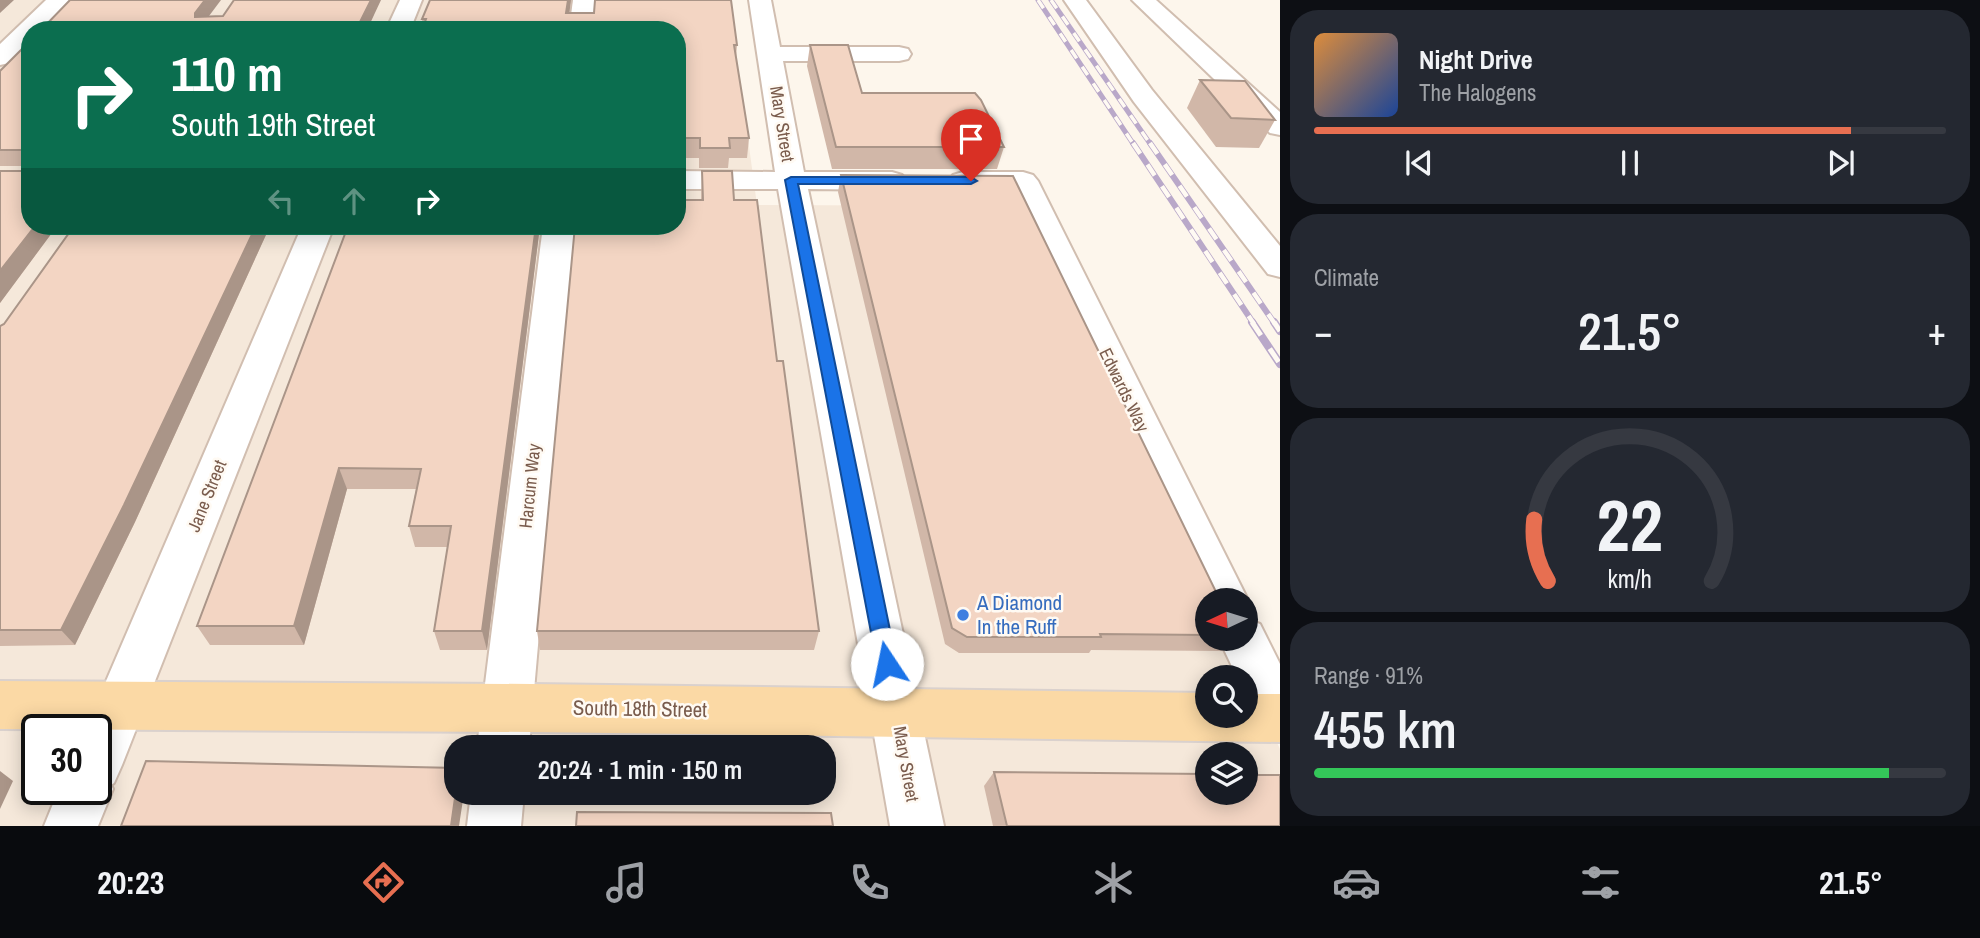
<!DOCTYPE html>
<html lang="en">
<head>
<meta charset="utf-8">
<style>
	:root { --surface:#171b24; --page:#242831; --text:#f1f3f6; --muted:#9ea1a6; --line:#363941; --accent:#e76f51 }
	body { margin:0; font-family:"Archivo Narrow",sans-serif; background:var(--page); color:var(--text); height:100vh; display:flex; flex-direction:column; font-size:26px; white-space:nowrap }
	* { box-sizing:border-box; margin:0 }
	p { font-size:23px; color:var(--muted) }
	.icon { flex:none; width:38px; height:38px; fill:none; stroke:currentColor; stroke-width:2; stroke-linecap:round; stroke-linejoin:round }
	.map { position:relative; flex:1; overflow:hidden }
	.drawer { display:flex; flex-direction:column; gap:10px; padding:10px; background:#0d0f14; width:700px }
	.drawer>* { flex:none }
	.hud { position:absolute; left:21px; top:21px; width:665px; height:214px; border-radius:28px; box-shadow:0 4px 18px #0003; background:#0b6e4f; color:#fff; overflow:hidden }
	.needle { width:46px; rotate:266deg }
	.fabs { position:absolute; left:1195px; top:588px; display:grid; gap:14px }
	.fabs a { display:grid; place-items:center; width:63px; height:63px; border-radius:50%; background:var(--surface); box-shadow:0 4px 18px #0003; font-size:35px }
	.speed { position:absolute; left:21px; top:714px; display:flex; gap:14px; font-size:35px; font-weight:700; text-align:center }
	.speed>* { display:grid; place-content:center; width:91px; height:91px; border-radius:50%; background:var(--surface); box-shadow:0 4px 18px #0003; line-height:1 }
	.speed .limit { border:4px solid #111; border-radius:10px; background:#fff; color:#111 }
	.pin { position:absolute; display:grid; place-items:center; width:60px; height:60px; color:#fff; margin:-72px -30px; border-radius:50% 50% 50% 0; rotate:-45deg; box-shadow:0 0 7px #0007 }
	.pin .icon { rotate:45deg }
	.me { position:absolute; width:77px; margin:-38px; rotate:349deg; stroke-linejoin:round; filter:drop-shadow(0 0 5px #0008) }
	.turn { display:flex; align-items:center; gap:24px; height:147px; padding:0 35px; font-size:32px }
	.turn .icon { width:91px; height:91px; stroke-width:2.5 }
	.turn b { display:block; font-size:49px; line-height:60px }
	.lanes { display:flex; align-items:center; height:66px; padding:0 35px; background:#0003; justify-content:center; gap:35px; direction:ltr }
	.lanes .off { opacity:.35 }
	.big { font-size:52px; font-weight:600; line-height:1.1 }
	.drawer .widget { flex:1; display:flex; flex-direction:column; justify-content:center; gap:10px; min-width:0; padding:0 24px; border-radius:28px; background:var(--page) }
	.drawer .dial { align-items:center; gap:0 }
	.dial svg { height:182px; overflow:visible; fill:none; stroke:var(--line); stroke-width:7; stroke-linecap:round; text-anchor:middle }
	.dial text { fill:var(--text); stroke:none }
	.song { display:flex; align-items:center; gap:21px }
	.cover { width:84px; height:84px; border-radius:10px; background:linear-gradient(135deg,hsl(30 70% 55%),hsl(220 70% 35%)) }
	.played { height:7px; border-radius:4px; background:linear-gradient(90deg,var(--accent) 85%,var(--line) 85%) }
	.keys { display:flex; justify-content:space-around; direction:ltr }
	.heat { display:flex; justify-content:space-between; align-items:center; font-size:38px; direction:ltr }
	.charge { height:10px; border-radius:5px; background:linear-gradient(90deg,#34c759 91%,var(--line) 0) }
	.trip { position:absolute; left:444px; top:735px; width:392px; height:70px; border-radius:28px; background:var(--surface); box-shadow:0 4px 18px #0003; font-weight:600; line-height:70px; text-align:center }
	.dock { display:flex; height:112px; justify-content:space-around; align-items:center; background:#090b0e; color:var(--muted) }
	.dock .icon { width:49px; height:49px }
	.dock .selected { color:var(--accent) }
	.dock b { font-size:32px; color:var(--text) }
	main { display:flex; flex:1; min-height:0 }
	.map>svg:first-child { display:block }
</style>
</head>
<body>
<main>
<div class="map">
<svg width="1280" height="826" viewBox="0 0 1280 826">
	<rect width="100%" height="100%" fill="#fdf6ec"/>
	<path fill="#f5e8da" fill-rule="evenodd" d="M0,0h729l28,205 264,1 187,394v39h19l19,38h-38v39h38v-38l34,71v77h-1280zM30,30h647v196h-647zM37,730h59v59h-59zM457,747h367v46h-367zM1208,754h38v39h-38z"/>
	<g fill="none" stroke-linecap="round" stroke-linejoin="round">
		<g stroke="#d1beb0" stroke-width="4">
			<g id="minor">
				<polygon points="46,0 70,0 42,30 30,30 30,42 9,63 0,65 0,44"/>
				<polygon points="400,0 422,0 410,30 386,30"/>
				<polygon points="573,0 595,0 593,30 569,30"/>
				<polygon points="749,0 771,0 780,47 899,47 908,49 911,54 908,59 899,61 783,61 804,172 892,172 902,175 907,181 902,187 892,190 808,189 944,826 890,826 778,189 677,189 677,171 775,172"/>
				<polygon points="1064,0 1086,0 1152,90 1280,246 1280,277 1268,274 1134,102"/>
				<polygon points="1132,0 1156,0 1280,112 1280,135 1270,133"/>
				<polygon points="963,172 1023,172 1033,175 1038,181 1241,586 1248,600 1246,604 1246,600 1208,600 1208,611 1012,190 963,190 953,187 948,181 953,175"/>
				<polygon points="302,226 334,226 122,765 114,783 111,785 113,789 98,826 44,826 59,789 96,789 96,730 85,730"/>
				<polygon points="543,226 575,226 529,747 477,747"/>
				<polygon points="1246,619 1260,624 1280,664 1280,740 1262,733 1246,697 1246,677 1237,677 1219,639 1246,639"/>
				<polygon points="471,793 524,793 521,826 467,826"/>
			</g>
		</g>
		<g stroke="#dad1cd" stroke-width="4">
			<polygon id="major" points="0,681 532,684 1208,693 1208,716 1246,716 1246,694 1280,694 1280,742 532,732 0,729"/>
		</g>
		<use href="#minor" fill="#fff" fill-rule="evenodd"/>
		<use href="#major" fill="#fbd9a5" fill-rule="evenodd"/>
		<g stroke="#b9a8c9" stroke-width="5">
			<g id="rail-far2">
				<polyline points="1038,0 1134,145"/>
				<polyline points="1051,0 1151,145"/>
			</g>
		</g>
		<g stroke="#b9a8c9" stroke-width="6">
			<g id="rail-far1">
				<polyline points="1133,143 1254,324"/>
				<polyline points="1150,143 1275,324"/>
			</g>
		</g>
		<g stroke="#b9a8c9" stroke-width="8">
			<g id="rail">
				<polyline points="1252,322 1280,364"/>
				<polyline points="1274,322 1280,331"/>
			</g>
		</g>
		<use href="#rail-far2" stroke="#fffaf3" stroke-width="3.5" stroke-dasharray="10" stroke-linecap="butt"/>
		<use href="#rail-far1" stroke="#fffaf3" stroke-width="4.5" stroke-dasharray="13" stroke-linecap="butt"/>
		<use href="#rail" stroke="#fffaf3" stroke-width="5" stroke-dasharray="16" stroke-linecap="butt"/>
	</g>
	<g fill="#d1b7a8">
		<polygon points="430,0 571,0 569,13 594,13 595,0 731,0 737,45 736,57 749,138 747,158 729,158 728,168 699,168 699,158 677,158 677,30 422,30 423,26 422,19"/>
		<polygon points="30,41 30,226 57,226 0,303 0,171 23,171 23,166 0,166 0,71"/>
		<polygon points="810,45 862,93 1004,147 997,169 832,169 807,66"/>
		<polygon points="1200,80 1275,120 1259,148 1216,147 1187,108"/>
		<polygon points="702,171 734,200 777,361 819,631 814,650 540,650 537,631 701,200"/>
		<polygon points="841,175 1208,600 1208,639 1234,639 1222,651 1091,650 1089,653 959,653 945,644 838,192"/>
		<polygon points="74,226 270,226 135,522 75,645 0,646 0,326 4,324"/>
		<polygon points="540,226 487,650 440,650 434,631 448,547 415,547 409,526 416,489 347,489 304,645 210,645 197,626"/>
		<polygon points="994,772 1280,826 993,826 984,786"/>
	</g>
	<g fill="#aa9588">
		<polygon points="0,0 14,0 0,13"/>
		<polygon points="205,0 221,0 200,28 195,13"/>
		<polygon points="371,0 381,0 367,30 356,30"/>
		<polygon points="568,0 571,0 567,30 566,13"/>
		<polygon points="35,226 57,226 0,303 0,271"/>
		<polygon points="256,226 270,226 135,522 75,645 61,630"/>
		<polygon points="536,226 540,226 487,650 482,631"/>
		<polygon points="339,468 347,489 304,645 294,626"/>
		<polygon points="0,771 13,781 0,809"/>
		<polygon points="457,784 457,793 464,793 459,826 451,826"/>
	</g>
	<g fill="#f3d5c3" stroke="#aa9588" stroke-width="2">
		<polygon points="70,0 205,0 195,13 195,17 223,16 234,0 371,0 356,30 41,30"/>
		<polygon points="430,0 568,0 566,13 594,13 595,0 731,0 737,45 734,45 749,138 729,138 730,148 700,148 700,138 677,138 677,30 422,30 426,19 422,19"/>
		<polygon points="30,41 30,226 35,226 0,271 0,171 23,171 23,150 0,150 0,71"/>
		<polygon points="810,45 848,45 862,93 975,93 981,100 1004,147 836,147"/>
		<polygon points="1200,80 1245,81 1275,120 1231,118"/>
		<polygon points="702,171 732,171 734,200 757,200 777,361 783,361 819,631 537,631 575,226 677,226 677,200 703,200"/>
		<polygon points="841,175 1013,176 1220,600 1208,600 1208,635 1100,634 1101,637 967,637 952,628"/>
		<polygon points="74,226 256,226 124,505 61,630 0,630 0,326 4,324"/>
		<polygon points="348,226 536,226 482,631 434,631 451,526 409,526 421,469 339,468 294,626 197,626"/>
		<polygon points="146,761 457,768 457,784 451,826 121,826"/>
		<polygon points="994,772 1208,774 1208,793 1246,793 1246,775 1280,775 1280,826 1007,826"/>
		<polygon points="577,812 831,813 833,826 576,826"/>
	</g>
	<polygon fill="#1a73e8" stroke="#114b97" stroke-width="2" points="791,177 971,177 977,181 971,184 798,184 897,664 894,671 887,673 880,671 877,664 785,180"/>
	<circle fill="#3f7fe0" stroke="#fffaf3" stroke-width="2.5" cx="963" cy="615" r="7"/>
	<g text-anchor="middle" stroke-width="5" stroke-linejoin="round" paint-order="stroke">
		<g font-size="18" fill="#7a5c4d" stroke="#fffaf3">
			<text transform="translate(782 124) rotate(81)" y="6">Mary Street</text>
			<text transform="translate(1124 390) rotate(64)" y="6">Edwards Way</text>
			<text transform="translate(530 486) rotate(-84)" y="6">Harcum Way</text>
			<text transform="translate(207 496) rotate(-68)" y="6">Jane Street</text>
			<text transform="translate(906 764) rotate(80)" y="6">Mary Street</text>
		</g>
		<g font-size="21" fill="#366cbe" stroke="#fffaf3" text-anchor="start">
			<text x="977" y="610">A Diamond<tspan x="977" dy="24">In the Ruff</tspan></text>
		</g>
		<g font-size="21" fill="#7a5c4d" stroke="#fffaf3">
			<text transform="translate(640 709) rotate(1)" y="7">South 18th Street</text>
		</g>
	</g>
</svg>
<div class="fabs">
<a><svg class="needle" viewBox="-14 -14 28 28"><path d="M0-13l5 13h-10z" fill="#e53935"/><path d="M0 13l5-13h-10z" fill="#9ea1a6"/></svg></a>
<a><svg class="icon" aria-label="search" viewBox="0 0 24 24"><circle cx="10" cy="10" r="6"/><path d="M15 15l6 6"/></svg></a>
<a><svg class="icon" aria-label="layers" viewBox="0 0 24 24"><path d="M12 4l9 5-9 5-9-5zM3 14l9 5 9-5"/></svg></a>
</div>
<div class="speed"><div class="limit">30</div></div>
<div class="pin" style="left:971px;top:181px;background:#d93025"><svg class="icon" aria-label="arrive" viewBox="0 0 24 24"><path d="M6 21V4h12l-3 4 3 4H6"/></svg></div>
<svg class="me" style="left:887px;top:664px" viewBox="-20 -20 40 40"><circle r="19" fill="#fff"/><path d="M0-13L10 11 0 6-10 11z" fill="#1a73e8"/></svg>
<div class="trip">20:24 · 1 min · 150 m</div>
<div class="hud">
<div class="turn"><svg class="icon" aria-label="right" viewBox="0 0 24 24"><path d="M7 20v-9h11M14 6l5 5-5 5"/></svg><div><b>110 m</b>South 19th Street</div></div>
<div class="lanes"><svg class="icon off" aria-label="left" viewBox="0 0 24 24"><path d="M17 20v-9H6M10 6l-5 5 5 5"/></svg><svg class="icon off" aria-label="ahead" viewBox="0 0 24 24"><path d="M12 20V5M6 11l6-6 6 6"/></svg><svg class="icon" aria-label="right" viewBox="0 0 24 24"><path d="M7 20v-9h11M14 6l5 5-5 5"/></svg></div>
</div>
</div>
<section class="drawer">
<div class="widget">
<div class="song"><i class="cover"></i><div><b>Night Drive</b><p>The Halogens</p></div></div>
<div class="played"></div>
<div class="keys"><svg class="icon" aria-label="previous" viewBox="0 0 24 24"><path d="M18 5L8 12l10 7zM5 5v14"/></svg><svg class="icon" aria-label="pause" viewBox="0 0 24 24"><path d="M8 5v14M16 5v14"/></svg><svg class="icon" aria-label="next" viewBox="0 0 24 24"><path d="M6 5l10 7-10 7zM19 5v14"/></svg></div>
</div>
<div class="widget"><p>Climate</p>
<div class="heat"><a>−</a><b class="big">21.5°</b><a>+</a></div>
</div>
<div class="widget dial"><svg viewBox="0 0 100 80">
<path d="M14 69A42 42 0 1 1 86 69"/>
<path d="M14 69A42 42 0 0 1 8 42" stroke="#e76f51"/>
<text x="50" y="56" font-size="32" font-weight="700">22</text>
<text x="50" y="72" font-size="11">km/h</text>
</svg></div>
<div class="widget"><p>Range · 91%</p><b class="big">455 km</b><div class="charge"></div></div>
</section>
</main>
<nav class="dock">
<b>20:23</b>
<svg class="icon selected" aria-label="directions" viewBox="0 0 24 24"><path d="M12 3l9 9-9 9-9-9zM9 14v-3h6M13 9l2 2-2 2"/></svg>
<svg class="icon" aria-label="music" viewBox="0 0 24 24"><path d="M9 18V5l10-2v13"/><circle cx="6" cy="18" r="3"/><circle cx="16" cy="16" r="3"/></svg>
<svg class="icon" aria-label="phone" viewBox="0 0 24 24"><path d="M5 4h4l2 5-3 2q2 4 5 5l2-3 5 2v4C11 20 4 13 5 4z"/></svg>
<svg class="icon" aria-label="climate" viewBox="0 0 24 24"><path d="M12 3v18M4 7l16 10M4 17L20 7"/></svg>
<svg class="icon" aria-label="car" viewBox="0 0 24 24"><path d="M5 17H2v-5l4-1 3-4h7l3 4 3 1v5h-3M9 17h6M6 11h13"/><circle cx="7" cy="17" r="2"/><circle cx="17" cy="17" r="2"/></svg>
<svg class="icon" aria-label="filters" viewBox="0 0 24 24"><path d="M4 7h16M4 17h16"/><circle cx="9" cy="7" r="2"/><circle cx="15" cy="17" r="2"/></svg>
<b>21.5°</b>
</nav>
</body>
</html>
